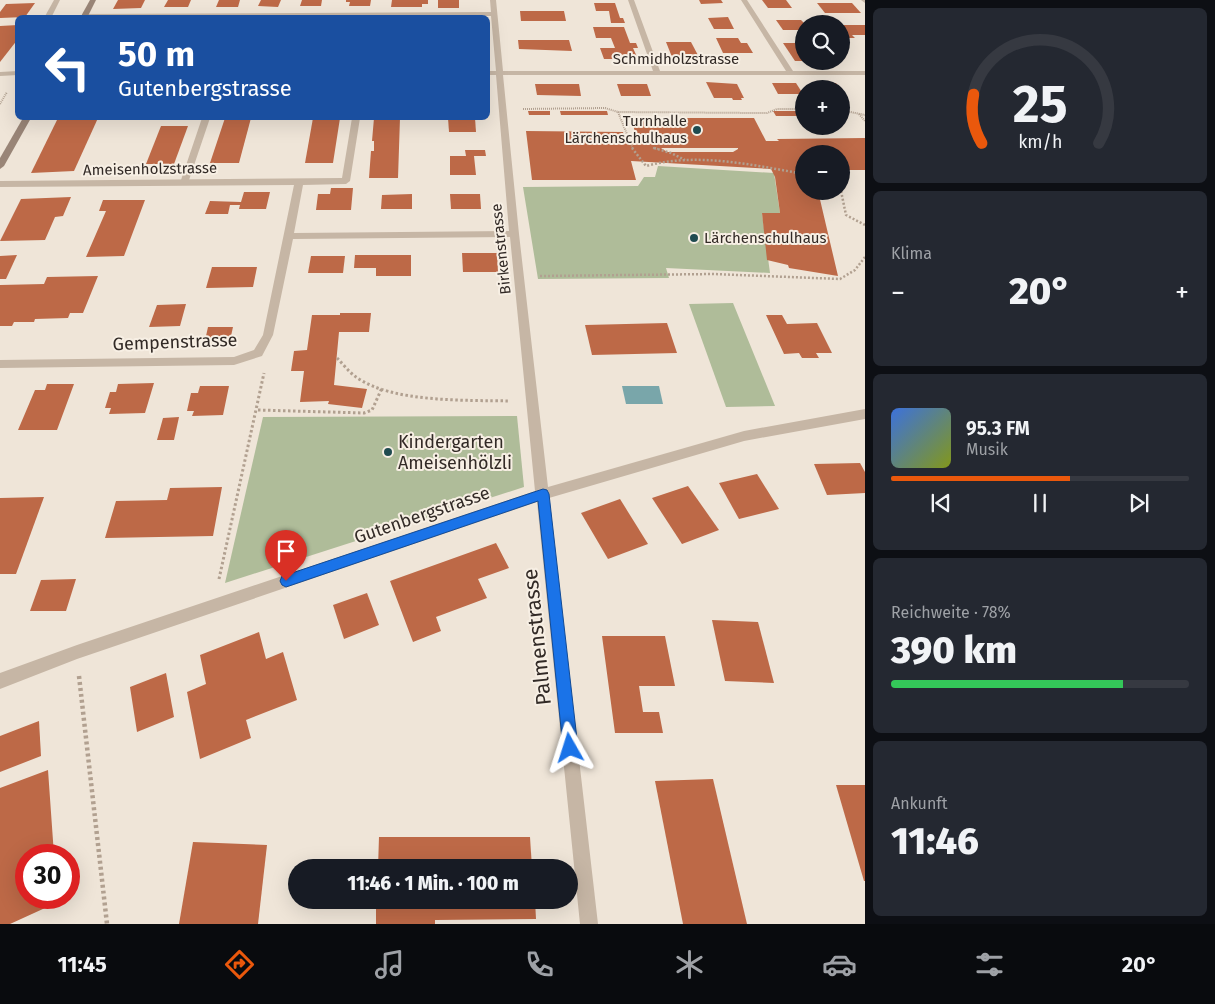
<!DOCTYPE html>
<html lang="de">
<head>
<meta charset="utf-8">
<style>
	:root { --surface:#171b24; --page:#242831; --text:#f1f3f6; --muted:#9ea1a6; --line:#363941; --accent:#ea580c }
	body { margin:0; font-family:"Fira Sans",sans-serif; background:var(--page); color:var(--text); height:100vh; display:flex; flex-direction:column; font-size:19px; white-space:nowrap }
	* { box-sizing:border-box; margin:0 }
	p { font-size:16px; color:var(--muted) }
	.icon { flex:none; width:28px; height:28px; fill:none; stroke:currentColor; stroke-width:2; stroke-linecap:round; stroke-linejoin:round }
	.map { position:relative; flex:1; overflow:hidden }
	.side { display:flex; flex-direction:column; gap:8px; padding:8px; background:#0d0f14; width:350px }
	.side>* { flex:none }
	.guide { position:absolute; left:15px; top:15px; width:475px; height:105px; border-radius:8px; box-shadow:0 5px 20px #0002; background:#1a4fa0; color:#fff; overflow:hidden }
	.tools { position:absolute; left:795px; top:15px; display:grid; gap:10px }
	.tools a { display:grid; place-items:center; width:55px; height:55px; border-radius:50%; background:var(--surface); box-shadow:0 5px 20px #0002; font-size:25px }
	.speed { position:absolute; left:15px; top:844px; display:flex; gap:10px; font-size:25px; font-weight:700; text-align:center }
	.speed>* { display:grid; place-content:center; width:65px; height:65px; border-radius:50%; background:var(--surface); box-shadow:0 5px 20px #0002; line-height:1 }
	.speed .limit { border:8px solid #d22; background:#fff; color:#111 }
	.pin { position:absolute; display:grid; place-items:center; width:42px; height:42px; color:#fff; margin:-51px -21px; border-radius:50% 50% 50% 0; rotate:-45deg; box-shadow:0 0 5px #0007 }
	.pin .icon { rotate:45deg }
	.me { position:absolute; width:55px; margin:-28px; rotate:354deg; stroke-linejoin:round; filter:drop-shadow(0 0 4px #0008) }
	.turn { display:flex; align-items:center; gap:18px; height:105px; padding:0 20px; font-size:22px }
	.turn .icon { width:65px; height:65px; stroke-width:2.5 }
	.turn b { display:block; font-size:35px; line-height:42px }
	.big { font-size:38px; font-weight:800; line-height:1.1 }
	.side .card { flex:1; display:flex; flex-direction:column; justify-content:center; gap:8px; min-width:0; padding:0 18px; border-radius:8px; background:var(--page) }
	.side .dial { align-items:center; gap:0 }
	.dial svg { height:130px; overflow:visible; fill:none; stroke:var(--line); stroke-width:7; stroke-linecap:round; text-anchor:middle }
	.dial text { fill:var(--text); stroke:none }
	.song { display:flex; align-items:center; gap:15px }
	.cover { width:60px; height:60px; border-radius:8px; background:linear-gradient(135deg,hsl(220 70% 55%),hsl(70 70% 35%)) }
	.played { height:5px; border-radius:2px; background:linear-gradient(90deg,var(--accent) 60%,var(--line) 60%) }
	.keys { display:flex; justify-content:space-around; direction:ltr }
	.heat { display:flex; justify-content:space-between; align-items:center; font-size:28px; direction:ltr }
	.charge { height:8px; border-radius:4px; background:linear-gradient(90deg,#34c759 78%,var(--line) 0) }
	.trip { position:absolute; left:288px; top:859px; width:290px; height:50px; border-radius:25px; background:var(--surface); box-shadow:0 5px 20px #0002; font-weight:800; line-height:50px; text-align:center }
	.menu { display:flex; height:80px; justify-content:space-around; align-items:center; background:#090b0e; color:var(--muted) }
	.menu .icon { width:35px; height:35px }
	.menu .selected { color:var(--accent) }
	.menu b { font-size:22px; color:var(--text) }
	main { display:flex; flex:1; min-height:0 }
	.map>svg:first-child { display:block }
</style>
</head>
<body>
<main>
<div class="map">
<svg width="865" height="924" viewBox="0 0 865 924">
	<rect width="100%" height="100%" fill="#efe5d8"/>
	<g fill="#afbc99">
		<polygon points="658,166 774,173 780,213 762,213 770,273 666,268 669,278 538,279 523,187 638,186 644,177 655,177"/>
		<polygon points="733,303 775,406 726,407 689,304"/>
		<polygon points="517,416 524,487 225,583 263,417"/>
	</g>
	<polygon fill="#79a6aa" points="622,386 659,386 663,404 626,404"/>
	<g fill="#bd6947" fill-rule="evenodd">
		<polygon points="118,0 145,0 141,8 113,9"/>
		<polygon points="168,0 191,0 188,7 164,7"/>
		<polygon points="219,0 240,0 238,7 216,7"/>
		<polygon points="261,0 281,0 278,7 258,6"/>
		<polygon points="302,0 322,0 321,6 300,6"/>
		<polygon points="346,0 371,0 370,6 349,6 350,2 346,2"/>
		<polygon points="392,0 428,0 428,4 422,4 422,7 391,7"/>
		<rect x="438" y="0" width="21" height="8"/>
		<polygon points="699,0 721,0 723,3 701,4"/>
		<polygon points="762,0 786,0 792,8 768,8"/>
		<polygon points="35,3 25,17 0,18 0,12 6,4"/>
		<polygon points="594,3 615,3 620,18 623,18 625,23 611,23 609,11 596,11"/>
		<polygon points="817,3 852,3 861,13 825,13"/>
		<polygon points="520,11 564,11 566,21 521,21"/>
		<polygon points="728,17 734,29 714,29 708,18"/>
		<polygon points="776,20 801,20 804,23 804,30 783,30"/>
		<polygon points="18,25 18,39 0,62 0,26"/>
		<polygon points="841,25 865,25 865,35 852,35 855,38 841,38"/>
		<polygon points="593,27 624,27 630,43 636,43 638,48 633,48 638,59 604,59 600,48 615,48 611,38 596,38"/>
		<polygon points="716,38 738,38 741,43 747,43 753,53 723,53"/>
		<polygon points="518,40 569,40 572,51 519,49"/>
		<polygon points="666,42 691,42 701,61 674,62"/>
		<polygon points="783,43 804,43 804,61 795,61"/>
		<polygon points="706,82 737,84 744,98 741,98 742,100 733,100 732,98 714,98"/>
		<polygon points="772,83 796,83 803,94 778,94"/>
		<polygon points="814,83 836,83 840,89 817,89"/>
		<polygon points="535,84 579,84 581,96 537,95"/>
		<polygon points="617,84 647,84 651,96 621,96"/>
		<polygon points="528,111 550,111 550,115 529,115"/>
		<polygon points="560,111 607,111 608,115 561,115"/>
		<polygon points="773,111 804,111 804,116 776,116"/>
		<polygon points="58,118 98,118 74,171 31,173"/>
		<polygon points="225,118 251,118 239,163 210,163"/>
		<polygon points="313,118 340,118 333,163 305,163"/>
		<polygon points="374,118 400,118 398,178 369,178 371,151 374,151 374,141 372,141"/>
		<polygon points="448,118 475,118 476,132 449,132"/>
		<path d="M631,118h123l12,23h13l-2,-2 88,-1v32h-24v-16h-37v16h-4l2,10h2v11h14l20,85 -49,-8 -1,-3 -21,-5 -5,-47h18l-5,-36 -4,-8 -140,-8 5,19h-104l-6,-49 97,1 3,10h12zM661,148h77v1l-5,3h-66z"/>
		<polygon points="161,126 188,126 174,164 146,164"/>
		<polygon points="465,150 485,150 486,156 474,156 476,175 450,175 450,156 466,156"/>
		<polygon points="331,188 353,188 351,210 316,210 318,194 330,194"/>
		<polygon points="244,192 270,192 266,209 239,209 240,205 230,205 228,214 205,214 210,201 241,202"/>
		<polygon points="412,194 412,209 381,209 382,195"/>
		<polygon points="450,194 480,194 481,209 451,209"/>
		<polygon points="71,197 63,216 55,217 45,240 0,241 21,199"/>
		<polygon points="103,200 145,200 124,256 86,257 106,211 99,211"/>
		<polygon points="462,253 497,253 498,272 463,272"/>
		<polygon points="17,255 6,279 0,279 0,256"/>
		<polygon points="355,255 411,255 411,276 376,276 376,268 354,268"/>
		<polygon points="311,256 345,256 343,273 308,273"/>
		<polygon points="212,267 257,267 253,287 206,288"/>
		<polygon points="98,276 83,313 70,313 68,318 35,319 34,322 14,322 12,326 0,326 0,285 44,284 47,277"/>
		<polygon points="186,304 180,326 149,327 157,305"/>
		<polygon points="340,313 371,313 369,332 339,332 334,385 367,389 362,408 328,404 329,401 300,402 304,371 291,371 294,351 307,350 312,315 340,315"/>
		<polygon points="766,315 782,315 787,324 817,323 832,353 816,353 819,358 802,358 799,353 784,354"/>
		<polygon points="667,323 677,353 592,355 585,325"/>
		<polygon points="208,327 233,327 229,345 204,345"/>
		<polygon points="154,383 145,413 109,414 111,408 105,408 110,392 116,392 118,384"/>
		<polygon points="47,384 74,384 57,430 18,430 35,390 45,390"/>
		<polygon points="200,386 229,386 223,415 192,416 194,411 187,411 191,393 198,393"/>
		<polygon points="179,417 174,440 157,440 163,418"/>
		<polygon points="860,463 865,472 865,493 827,495 814,464"/>
		<polygon points="757,474 779,509 739,519 719,483"/>
		<polygon points="688,486 719,530 682,544 652,498"/>
		<polygon points="222,487 213,536 105,538 116,501 167,500 170,488"/>
		<polygon points="44,497 16,574 0,574 0,498"/>
		<polygon points="620,499 648,544 608,559 581,513"/>
		<polygon points="496,543 509,568 478,579 487,598 436,617 441,631 413,642 390,581"/>
		<polygon points="76,579 66,611 30,611 41,580"/>
		<polygon points="367,593 379,625 344,639 333,605"/>
		<polygon points="712,620 758,622 774,683 725,681"/>
		<polygon points="259,632 266,659 283,652 297,700 246,720 251,738 200,759 187,692 206,684 200,655"/>
		<polygon points="602,636 665,636 675,686 639,686 643,712 659,712 663,733 615,733"/>
		<polygon points="166,673 174,717 137,732 130,687"/>
		<polygon points="39,721 41,756 0,772 0,736"/>
		<polygon points="48,770 54,855 26,855 26,898 55,898 56,903 10,924 0,924 0,788"/>
		<polygon points="713,779 747,924 683,924 655,781"/>
		<polygon points="836,785 865,785 865,881 864,881"/>
		<polygon points="379,837 530,837 532,868 378,868"/>
		<polygon points="193,842 267,845 258,924 179,924"/>
		<polygon points="376,900 535,900 536,919 435,920 435,924 376,924"/>
	</g>
	<g fill="none" stroke-linecap="round" stroke-linejoin="round">
		<g stroke="#b1a090" stroke-width="2" stroke-dasharray="1 1" stroke-linecap="butt">
			<polyline points="0,104 7,92"/>
			<polyline points="523,109 605,108 618,112 757,113 767,113 777,109 804,109"/>
			<polyline points="841,110 865,115"/>
			<polyline points="618,112 633,149"/>
			<polyline points="859,114 865,121"/>
			<polyline points="653,148 658,149"/>
		</g>
		<g stroke="#b1a090" stroke-width="2.5" stroke-dasharray="2 2" stroke-linecap="butt">
			<path d="M632,148l14,18c52,-14 106,-1 158,8"/>
			<polyline points="654,148 671,153 685,160"/>
			<polyline points="841,191 846,215 865,225"/>
			<polyline points="540,276 713,274 840,279 855,270 865,257"/>
		</g>
		<g stroke="#b1a090" stroke-width="3" stroke-dasharray="2.5 2.5" stroke-linecap="butt">
			<path d="M337,358c6,6 12,14 19,19 36,26 111,23 154,24"/>
			<polyline points="258,410 364,413 372,410 382,388"/>
			<polyline points="219,579 264,373"/>
		</g>
		<polyline stroke="#b1a090" stroke-width="4.5" stroke-dasharray="3 3" stroke-linecap="butt" points="79,676 107,924"/>
		<g fill="#c6b6a5" fill-rule="evenodd">
			<polygon points="54,0 60,0 51,18 44,18"/>
			<polygon points="202,118 210,118 188,183 187,185 181,185 180,183"/>
		</g>
		<g fill="#c6b6a5" fill-rule="evenodd">
			<polygon points="490,0 496,0 503,71 653,71 628,0 634,0 660,71 786,71 741,0 747,0 793,71 865,71 865,75 503,75 519,234 548,487 744,431 865,409 865,419 744,441 549,498 598,924 580,924 537,502 77,659 0,689 0,673 77,645 535,491 510,237 293,239 273,335 262,356 234,365 0,368 0,360 234,357 254,350 263,335 294,185 0,187 0,181 342,178 352,118 360,118 350,181 346,184 303,185 294,233 509,231 496,75 488,75 488,71 496,71 491,16 84,17 82,16 82,14 491,12"/>
			<polygon points="861,0 865,0 865,3"/>
			<polygon points="18,71 18,75 0,76 0,72"/>
		</g>
		<g fill="#998577" fill-rule="evenodd">
			<polygon points="90,0 96,0 87,18 80,18"/>
			<polygon points="23,118 31,118 4,166 0,169 0,158"/>
		</g>
	</g>
	<polygon fill="#1a73e8" stroke="#114b97" points="543,489 547,490 549,494 578,748 575,753 570,755 565,753 563,748 538,501 286,587 282,585 280,581 282,576 286,575"/>
	<g fill="#1f4b50" stroke="#f7efe4" stroke-width="2">
		<circle cx="697" cy="130" r="5"/>
		<circle cx="694" cy="238" r="5"/>
		<circle cx="388" cy="452" r="5"/>
	</g>
	<g text-anchor="middle" stroke-width="4" stroke-linejoin="round" paint-order="stroke">
		<g font-size="15" fill="#322a26" stroke="#f7efe4">
			<text x="676" y="64">Schmidholzstrasse</text>
			<text transform="translate(150 169) rotate(-1)" y="5">Ameisenholzstrasse</text>
			<text transform="translate(501 249) rotate(-96)" y="5">Birkenstrasse</text>
		</g>
		<g font-size="15" fill="#322a26" stroke="#f7efe4" text-anchor="end">
			<text x="687" y="126">Turnhalle<tspan x="687" dy="17">Lärchenschulhaus</tspan></text>
			<text x="704" y="243" text-anchor="start">Lärchenschulhaus</text>
		</g>
		<g font-size="18" fill="#322a26" stroke="#f7efe4">
			<text transform="translate(175 342) rotate(-2)" y="6">Gempenstrasse</text>
			<text transform="translate(422 515) rotate(-19)" y="6">Gutenbergstrasse</text>
		</g>
		<g font-size="18" fill="#322a26" stroke="#f7efe4" text-anchor="start">
			<text x="398" y="448">Kindergarten<tspan x="398" dy="21">Ameisenhölzli</tspan></text>
		</g>
		<g font-size="21" fill="#322a26" stroke="#f7efe4">
			<text transform="translate(537 637) rotate(-96)" y="7">Palmenstrasse</text>
		</g>
	</g>
</svg>
<div class="tools">
<a><svg class="icon" aria-label="search" viewBox="0 0 24 24"><circle cx="10" cy="10" r="6"/><path d="M15 15l6 6"/></svg></a>
<a>+</a>
<a>−</a>
</div>
<div class="speed"><div class="limit">30</div></div>
<div class="pin" style="left:286px;top:581px;background:#d93025"><svg class="icon" aria-label="arrive" viewBox="0 0 24 24"><path d="M6 21V4h12l-3 4 3 4H6"/></svg></div>
<svg class="me" style="left:570px;top:748px" viewBox="-20 -20 40 40"><path d="M0-17L14 15 0 8-14 15z" fill="#1a73e8" stroke="#fff" stroke-width="4"/></svg>
<div class="trip">11:46 · 1 Min. · 100 m</div>
<div class="guide">
<div class="turn"><svg class="icon" aria-label="left" viewBox="0 0 24 24"><path d="M17 20v-9H6M10 6l-5 5 5 5"/></svg><div><b>50 m</b>Gutenbergstrasse</div></div>
</div>
</div>
<section class="side">
<div class="card dial"><svg viewBox="0 0 100 80">
<path d="M14 69A42 42 0 1 1 86 69"/>
<path d="M14 69A42 42 0 0 1 9 39" stroke="#ea580c"/>
<text x="50" y="56" font-size="32" font-weight="700">25</text>
<text x="50" y="72" font-size="11">km/h</text>
</svg></div>
<div class="card"><p>Klima</p>
<div class="heat"><a>−</a><b class="big">20°</b><a>+</a></div>
</div>
<div class="card">
<div class="song"><i class="cover"></i><div><b>95.3 FM</b><p>Musik</p></div></div>
<div class="played"></div>
<div class="keys"><svg class="icon" aria-label="previous" viewBox="0 0 24 24"><path d="M18 5L8 12l10 7zM5 5v14"/></svg><svg class="icon" aria-label="pause" viewBox="0 0 24 24"><path d="M8 5v14M16 5v14"/></svg><svg class="icon" aria-label="next" viewBox="0 0 24 24"><path d="M6 5l10 7-10 7zM19 5v14"/></svg></div>
</div>
<div class="card"><p>Reichweite · 78%</p><b class="big">390 km</b><div class="charge"></div></div>
<div class="card"><p>Ankunft</p><b class="big">11:46</b></div>
</section>
</main>
<nav class="menu">
<b>11:45</b>
<svg class="icon selected" aria-label="directions" viewBox="0 0 24 24"><path d="M12 3l9 9-9 9-9-9zM9 14v-3h6M13 9l2 2-2 2"/></svg>
<svg class="icon" aria-label="music" viewBox="0 0 24 24"><path d="M9 18V5l10-2v13"/><circle cx="6" cy="18" r="3"/><circle cx="16" cy="16" r="3"/></svg>
<svg class="icon" aria-label="phone" viewBox="0 0 24 24"><path d="M5 4h4l2 5-3 2q2 4 5 5l2-3 5 2v4C11 20 4 13 5 4z"/></svg>
<svg class="icon" aria-label="climate" viewBox="0 0 24 24"><path d="M12 3v18M4 7l16 10M4 17L20 7"/></svg>
<svg class="icon" aria-label="car" viewBox="0 0 24 24"><path d="M5 17H2v-5l4-1 3-4h7l3 4 3 1v5h-3M9 17h6M6 11h13"/><circle cx="7" cy="17" r="2"/><circle cx="17" cy="17" r="2"/></svg>
<svg class="icon" aria-label="filters" viewBox="0 0 24 24"><path d="M4 7h16M4 17h16"/><circle cx="9" cy="7" r="2"/><circle cx="15" cy="17" r="2"/></svg>
<b>20°</b>
</nav>
</body>
</html>
